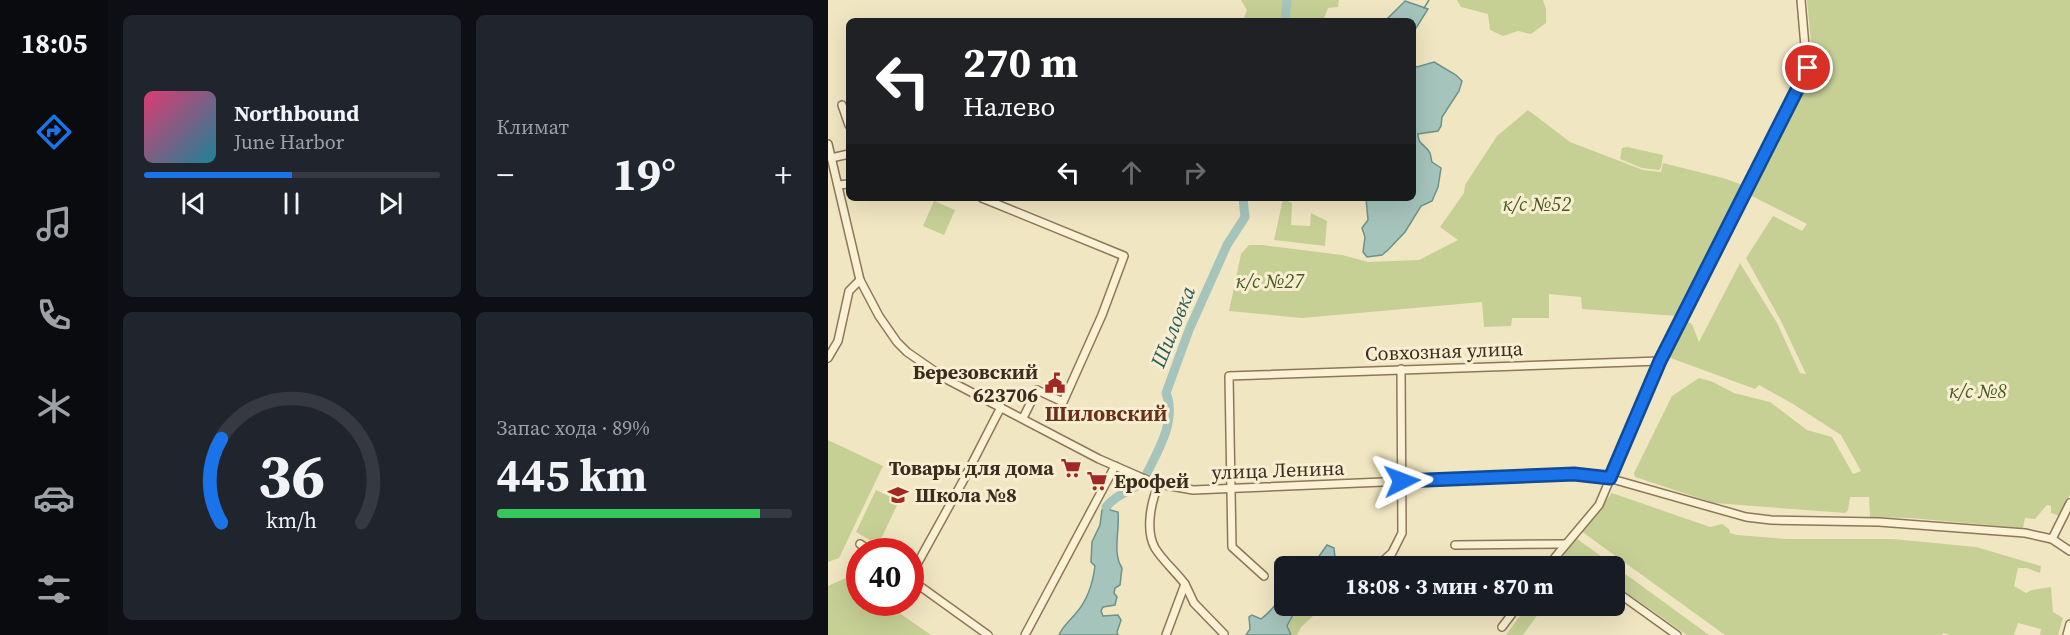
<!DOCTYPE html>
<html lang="ru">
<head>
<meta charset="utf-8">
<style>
	:root { --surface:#171b24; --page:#20242c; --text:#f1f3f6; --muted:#9ea1a6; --line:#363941; --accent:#1a73e8 }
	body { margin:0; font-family:"Source Serif 4",serif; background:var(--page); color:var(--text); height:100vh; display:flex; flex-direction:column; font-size:22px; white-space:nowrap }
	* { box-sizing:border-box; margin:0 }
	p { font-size:20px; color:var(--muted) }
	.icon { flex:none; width:33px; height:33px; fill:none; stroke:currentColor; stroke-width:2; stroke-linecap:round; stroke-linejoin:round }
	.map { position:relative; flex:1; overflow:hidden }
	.drawer { display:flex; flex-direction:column; gap:15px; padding:15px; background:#0d0f14; width:720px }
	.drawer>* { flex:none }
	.banner { position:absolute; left:18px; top:18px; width:570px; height:183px; border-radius:9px; box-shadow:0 6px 24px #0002; background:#202124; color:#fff; overflow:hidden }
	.speed { position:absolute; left:18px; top:538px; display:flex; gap:12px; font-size:30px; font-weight:700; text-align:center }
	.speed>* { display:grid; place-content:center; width:78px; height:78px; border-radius:50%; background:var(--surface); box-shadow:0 6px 24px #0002; line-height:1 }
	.speed .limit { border:9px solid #d22; background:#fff; color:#111 }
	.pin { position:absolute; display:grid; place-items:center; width:51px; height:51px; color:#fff; margin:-26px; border:3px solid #fff; border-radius:50%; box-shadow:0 2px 6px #0007 }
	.me { position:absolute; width:66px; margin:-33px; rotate:87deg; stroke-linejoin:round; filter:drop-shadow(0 0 4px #0008) }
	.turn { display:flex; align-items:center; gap:21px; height:126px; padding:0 18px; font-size:27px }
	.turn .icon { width:78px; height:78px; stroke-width:2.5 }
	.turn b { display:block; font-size:42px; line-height:51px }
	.lanes { display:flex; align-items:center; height:57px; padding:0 18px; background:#0003; justify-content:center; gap:30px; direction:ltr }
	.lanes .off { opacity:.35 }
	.big { font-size:45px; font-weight:700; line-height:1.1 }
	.drawer .widget { flex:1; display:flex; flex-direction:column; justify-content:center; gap:9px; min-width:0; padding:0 21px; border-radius:9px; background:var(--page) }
	.drawer .dial { align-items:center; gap:0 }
	.dial svg { height:156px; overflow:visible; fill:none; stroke:var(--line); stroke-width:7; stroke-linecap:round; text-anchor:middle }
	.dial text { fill:var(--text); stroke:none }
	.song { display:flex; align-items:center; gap:18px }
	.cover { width:72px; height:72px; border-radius:9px; background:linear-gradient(135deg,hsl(340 70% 55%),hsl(190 70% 35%)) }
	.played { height:6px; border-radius:3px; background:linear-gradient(90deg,var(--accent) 50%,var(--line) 50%) }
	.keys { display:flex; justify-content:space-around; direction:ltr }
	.heat { display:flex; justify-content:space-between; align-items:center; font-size:33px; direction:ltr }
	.charge { height:9px; border-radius:4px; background:linear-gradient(90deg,#34c759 89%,var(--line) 0) }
	.drawer .tiles { flex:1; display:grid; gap:15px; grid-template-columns:repeat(2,1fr) }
	.trip { position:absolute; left:446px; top:556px; width:351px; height:60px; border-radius:9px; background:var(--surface); box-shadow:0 6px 24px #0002; font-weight:700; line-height:60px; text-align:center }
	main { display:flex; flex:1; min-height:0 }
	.tab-bar { display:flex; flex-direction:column; width:108px; justify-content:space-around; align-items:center; background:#090b0e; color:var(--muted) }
	.tab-bar .icon { width:42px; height:42px }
	.tab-bar .current { color:var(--accent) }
	.tab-bar b { font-size:27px; color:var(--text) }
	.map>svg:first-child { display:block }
</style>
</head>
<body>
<main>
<nav class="tab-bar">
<b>18:05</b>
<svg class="icon current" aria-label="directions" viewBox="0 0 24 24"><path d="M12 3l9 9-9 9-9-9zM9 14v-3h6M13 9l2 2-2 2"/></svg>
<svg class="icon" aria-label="music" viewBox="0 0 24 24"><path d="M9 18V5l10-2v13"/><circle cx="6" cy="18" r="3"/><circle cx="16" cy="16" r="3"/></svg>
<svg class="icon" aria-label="phone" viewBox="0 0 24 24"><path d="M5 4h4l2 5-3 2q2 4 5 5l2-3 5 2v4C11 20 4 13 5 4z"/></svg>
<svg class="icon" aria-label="climate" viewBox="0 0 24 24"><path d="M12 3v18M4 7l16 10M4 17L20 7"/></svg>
<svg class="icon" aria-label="car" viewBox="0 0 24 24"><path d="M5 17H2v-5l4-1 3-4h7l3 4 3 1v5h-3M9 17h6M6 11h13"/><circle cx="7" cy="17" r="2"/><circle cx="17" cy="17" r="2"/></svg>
<svg class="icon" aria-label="filters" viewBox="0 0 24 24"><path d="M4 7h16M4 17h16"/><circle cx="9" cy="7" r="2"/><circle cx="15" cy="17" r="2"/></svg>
</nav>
<section class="drawer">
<div class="tiles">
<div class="widget">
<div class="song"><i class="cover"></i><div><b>Northbound</b><p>June Harbor</p></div></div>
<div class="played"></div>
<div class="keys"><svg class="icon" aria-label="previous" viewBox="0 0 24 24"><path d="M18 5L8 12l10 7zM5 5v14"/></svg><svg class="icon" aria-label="pause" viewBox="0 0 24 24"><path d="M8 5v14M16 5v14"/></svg><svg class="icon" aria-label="next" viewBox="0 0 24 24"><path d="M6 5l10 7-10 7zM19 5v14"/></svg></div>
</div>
<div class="widget"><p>Климат</p>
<div class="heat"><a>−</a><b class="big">19°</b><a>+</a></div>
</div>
<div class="widget dial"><svg viewBox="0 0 100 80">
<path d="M14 69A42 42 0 1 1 86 69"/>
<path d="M14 69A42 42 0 0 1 14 26" stroke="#1a73e8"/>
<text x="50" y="56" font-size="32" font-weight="700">36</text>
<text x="50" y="72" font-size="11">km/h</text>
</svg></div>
<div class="widget"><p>Запас хода · 89%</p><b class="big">445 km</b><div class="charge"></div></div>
</div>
</section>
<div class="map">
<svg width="1242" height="635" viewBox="0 0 1242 635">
	<rect width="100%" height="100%" fill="#f1e6c2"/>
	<g fill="#c6d095">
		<polygon points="413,0 511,0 510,7 500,8 495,21 415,21 419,10"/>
		<polygon points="629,0 715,0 718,9 718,23 703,34 690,31 675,36 662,30 660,14 633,7"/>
		<polygon points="979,0 1242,0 1242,495 1232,516 1223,513 1223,506 1219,505 1207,519 1197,518 1195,528 1082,518 1042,517 1041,497 1022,497 1020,510 1017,513 886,503 807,477 806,473 844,396 871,378 885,382 906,393 942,402 979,430 1004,437 1025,474 1033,471 1013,435 965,404 931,385 927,389 840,357 858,321 864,324 871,342 912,263 949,323 972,373 978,374 953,321 918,258 945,216 974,231 979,224 924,196 923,193 983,74 986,75"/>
		<polygon points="700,110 742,142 815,170 833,172 835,163 895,178 912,184 914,190 907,206 849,316 754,309 753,297 721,294 721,318 684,318 683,326 656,327 654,302 474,318 401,311 413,254 421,245 434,245 514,255 540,262 591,260 630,240 612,227 636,193 637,185 669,136"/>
		<polygon points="799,147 835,155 833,168 831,170 814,168 792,159 794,148"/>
		<polygon points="455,199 464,203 463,225 482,226 483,213 499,221 497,246 446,240"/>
		<polygon points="106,201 127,210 116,235 95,226"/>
		<polygon points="0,440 55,466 11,558 0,562"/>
		<polygon points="48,490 71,501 52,541 47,543 28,532"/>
		<polygon points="784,493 882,527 894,524 901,529 902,533 909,535 959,539 1065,539 1148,547 1213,566 1212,573 1198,568 1190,568 1186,586 1198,593 1204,590 1223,587 1225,612 1235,618 1230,635 1212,635 1213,629 1190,623 1186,635 1122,635 1115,633 1114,635 897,635 753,531"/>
		<polygon points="748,538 759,546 881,635 859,635 786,584 786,567 762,567 750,559 744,567 727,567"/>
		<polygon points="20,577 31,585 32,603 57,603 103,635 0,635 0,586"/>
		<polygon points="476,606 496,606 473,627 469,635 463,635 460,626 466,615"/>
		<polygon points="699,606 716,606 695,635 678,635"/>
	</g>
	<g fill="#a5c4bc" stroke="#6a938b" stroke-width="1.5">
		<polygon points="577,1 600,9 585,33 585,21 557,21"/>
		<path d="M606,62l22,13 6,6 -3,10 -17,26 -1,9 -3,5 -20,3c0,11 7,10 12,19 1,3 1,6 2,9l9,6 -3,19 -6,14 -11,5 -16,26 -17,18 -6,5 -15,2 -4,-5 2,-15 -3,-9 6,-8 -2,-22h47v-133l4,2z"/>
		<path d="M281,499l4,1 -4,5 1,5 8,2c2,18 -6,41 4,56l-2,17 -5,3 -1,5 3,4 -2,8 -12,2 -2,4 2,5 15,-1 3,5 -4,12 1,3h-59c5,-11 11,-14 18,-23 11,-13 16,-30 18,-46l-4,-4 1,-20 8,-17 2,-15z"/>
		<polygon points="499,545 506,548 508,567 474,567 478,563 487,562"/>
		<path d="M456,587v19h19l-10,9 -6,11 4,9h-45l4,-6 -1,-12 3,-2 9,4c12,-9 19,-19 23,-32z"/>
	</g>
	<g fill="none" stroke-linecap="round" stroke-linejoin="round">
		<polyline stroke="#6a938b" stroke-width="1.5" points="596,8 601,0"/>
		<g stroke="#a5c4bc" stroke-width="9">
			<polyline points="457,21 459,0"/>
			<path d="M319,473c12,-24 30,-54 19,-80l23,-63 38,-85 18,-28 -2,-19"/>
			<path d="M278,507c8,-11 24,-16 35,-24"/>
		</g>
		<g stroke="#8d7757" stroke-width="10">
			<g id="minor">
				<polyline points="14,105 21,125"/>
				<polyline points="0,144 32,280 51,316 69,342 79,352 118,379 271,459 326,483 365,490 746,474 777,477 918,517 943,520 1051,522 1197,533 1224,539 1242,551"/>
				<polyline points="3,158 21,154"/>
				<polyline points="10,185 21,184"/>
				<polyline points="154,198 296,256 274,315 235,402 209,390 195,418"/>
				<polyline points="0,358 10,341 21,291 32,280"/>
				<path d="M331,484c-8,17 -14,46 -4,64 8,13 21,24 30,36l-19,51"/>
				<polyline points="1224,539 1242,503"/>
				<polyline points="32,544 44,552"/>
				<polyline points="627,545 737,544"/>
				<polyline points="548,567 564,553 574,533 573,369"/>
				<polyline points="719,567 771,505 832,361 979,70 973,0"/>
				<polyline points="436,576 404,547 401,376 832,361"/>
				<polyline points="82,577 135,481 173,407"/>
				<polyline points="82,579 160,635"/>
				<polyline points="357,584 366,603 396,634"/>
				<polyline points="786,590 849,635"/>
				<polyline points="499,611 505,606"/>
				<polyline points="674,627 690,606"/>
				<polyline points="197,635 287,466"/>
				<polyline points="1239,635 1242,624"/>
			</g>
		</g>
		<use href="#minor" stroke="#fbf2d6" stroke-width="7"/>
	</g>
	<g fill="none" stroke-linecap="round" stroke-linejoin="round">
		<g stroke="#114b97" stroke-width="15">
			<polyline id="route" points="574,481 746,474 782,478 832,361 980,68"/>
		</g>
		<use href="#route" stroke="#1a73e8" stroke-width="10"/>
	</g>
	<defs>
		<g id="civic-bare" transform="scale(1.62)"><path d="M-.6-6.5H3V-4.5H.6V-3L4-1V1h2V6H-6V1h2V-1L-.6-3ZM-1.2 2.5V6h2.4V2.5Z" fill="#a12923" stroke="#f8efd2" stroke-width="2.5" paint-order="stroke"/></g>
		<g id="supermarket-bare" transform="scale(1.62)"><path d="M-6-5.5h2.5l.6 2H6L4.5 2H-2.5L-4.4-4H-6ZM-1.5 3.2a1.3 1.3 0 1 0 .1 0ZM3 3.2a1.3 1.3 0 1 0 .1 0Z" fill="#a12923" stroke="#f8efd2" stroke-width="2.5" paint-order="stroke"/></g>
		<g id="school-bare" transform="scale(1.62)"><path d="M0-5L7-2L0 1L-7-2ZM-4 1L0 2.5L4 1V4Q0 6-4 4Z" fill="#a12923" stroke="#f8efd2" stroke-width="2.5" paint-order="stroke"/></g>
	</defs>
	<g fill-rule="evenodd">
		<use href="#civic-bare" x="227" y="383"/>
		<use href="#supermarket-bare" x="243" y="468"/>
		<use href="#supermarket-bare" x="269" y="481"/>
		<use href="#school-bare" x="70" y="495"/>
	</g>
	<g text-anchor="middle" stroke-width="6" stroke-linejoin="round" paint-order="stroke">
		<g font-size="20" font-style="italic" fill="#485922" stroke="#f8efd2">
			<text x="709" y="211">к/с №52</text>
			<text x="442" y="288">к/с №27</text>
			<text x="1150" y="398">к/с №8</text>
		</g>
		<g font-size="20" fill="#3b2d1d" stroke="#f8efd2">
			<text transform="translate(616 351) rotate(-2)" y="7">Совхозная улица</text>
			<text transform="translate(450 470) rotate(-2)" y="7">улица Ленина</text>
		</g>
		<g font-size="20" font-weight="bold" fill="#3b2d1d" stroke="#f8efd2" text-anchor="end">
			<text x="210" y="379">Березовский<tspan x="210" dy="23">623706</tspan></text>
			<text x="226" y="475">Товары для дома</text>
			<text x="286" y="488" text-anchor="start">Ерофей</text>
			<text x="87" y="502" text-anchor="start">Школа №8</text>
		</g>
		<g font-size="21" font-style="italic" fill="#2b5c5c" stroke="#f8efd2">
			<text transform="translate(345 327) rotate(-68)" y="7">Шиловка</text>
		</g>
		<g font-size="21" font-weight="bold" fill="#6b2f19" stroke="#f8efd2">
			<text x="278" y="421">Шиловский</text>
		</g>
	</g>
</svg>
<div class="speed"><div class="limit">40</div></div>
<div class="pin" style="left:980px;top:68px;background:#d93025"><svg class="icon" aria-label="arrive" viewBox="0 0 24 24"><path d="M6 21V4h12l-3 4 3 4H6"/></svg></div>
<svg class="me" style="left:574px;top:481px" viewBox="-20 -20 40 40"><path d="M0-17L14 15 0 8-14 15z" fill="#1a73e8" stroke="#fff" stroke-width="4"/></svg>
<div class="trip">18:08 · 3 мин · 870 m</div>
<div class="banner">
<div class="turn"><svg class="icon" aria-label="left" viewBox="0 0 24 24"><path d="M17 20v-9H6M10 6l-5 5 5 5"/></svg><div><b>270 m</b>Налево</div></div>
<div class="lanes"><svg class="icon" aria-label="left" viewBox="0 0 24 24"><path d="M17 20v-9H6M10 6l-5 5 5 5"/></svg><svg class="icon off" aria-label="ahead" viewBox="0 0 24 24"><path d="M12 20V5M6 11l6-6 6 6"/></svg><svg class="icon off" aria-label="right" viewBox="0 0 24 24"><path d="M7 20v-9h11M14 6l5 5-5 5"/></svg></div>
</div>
</div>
</main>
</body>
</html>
